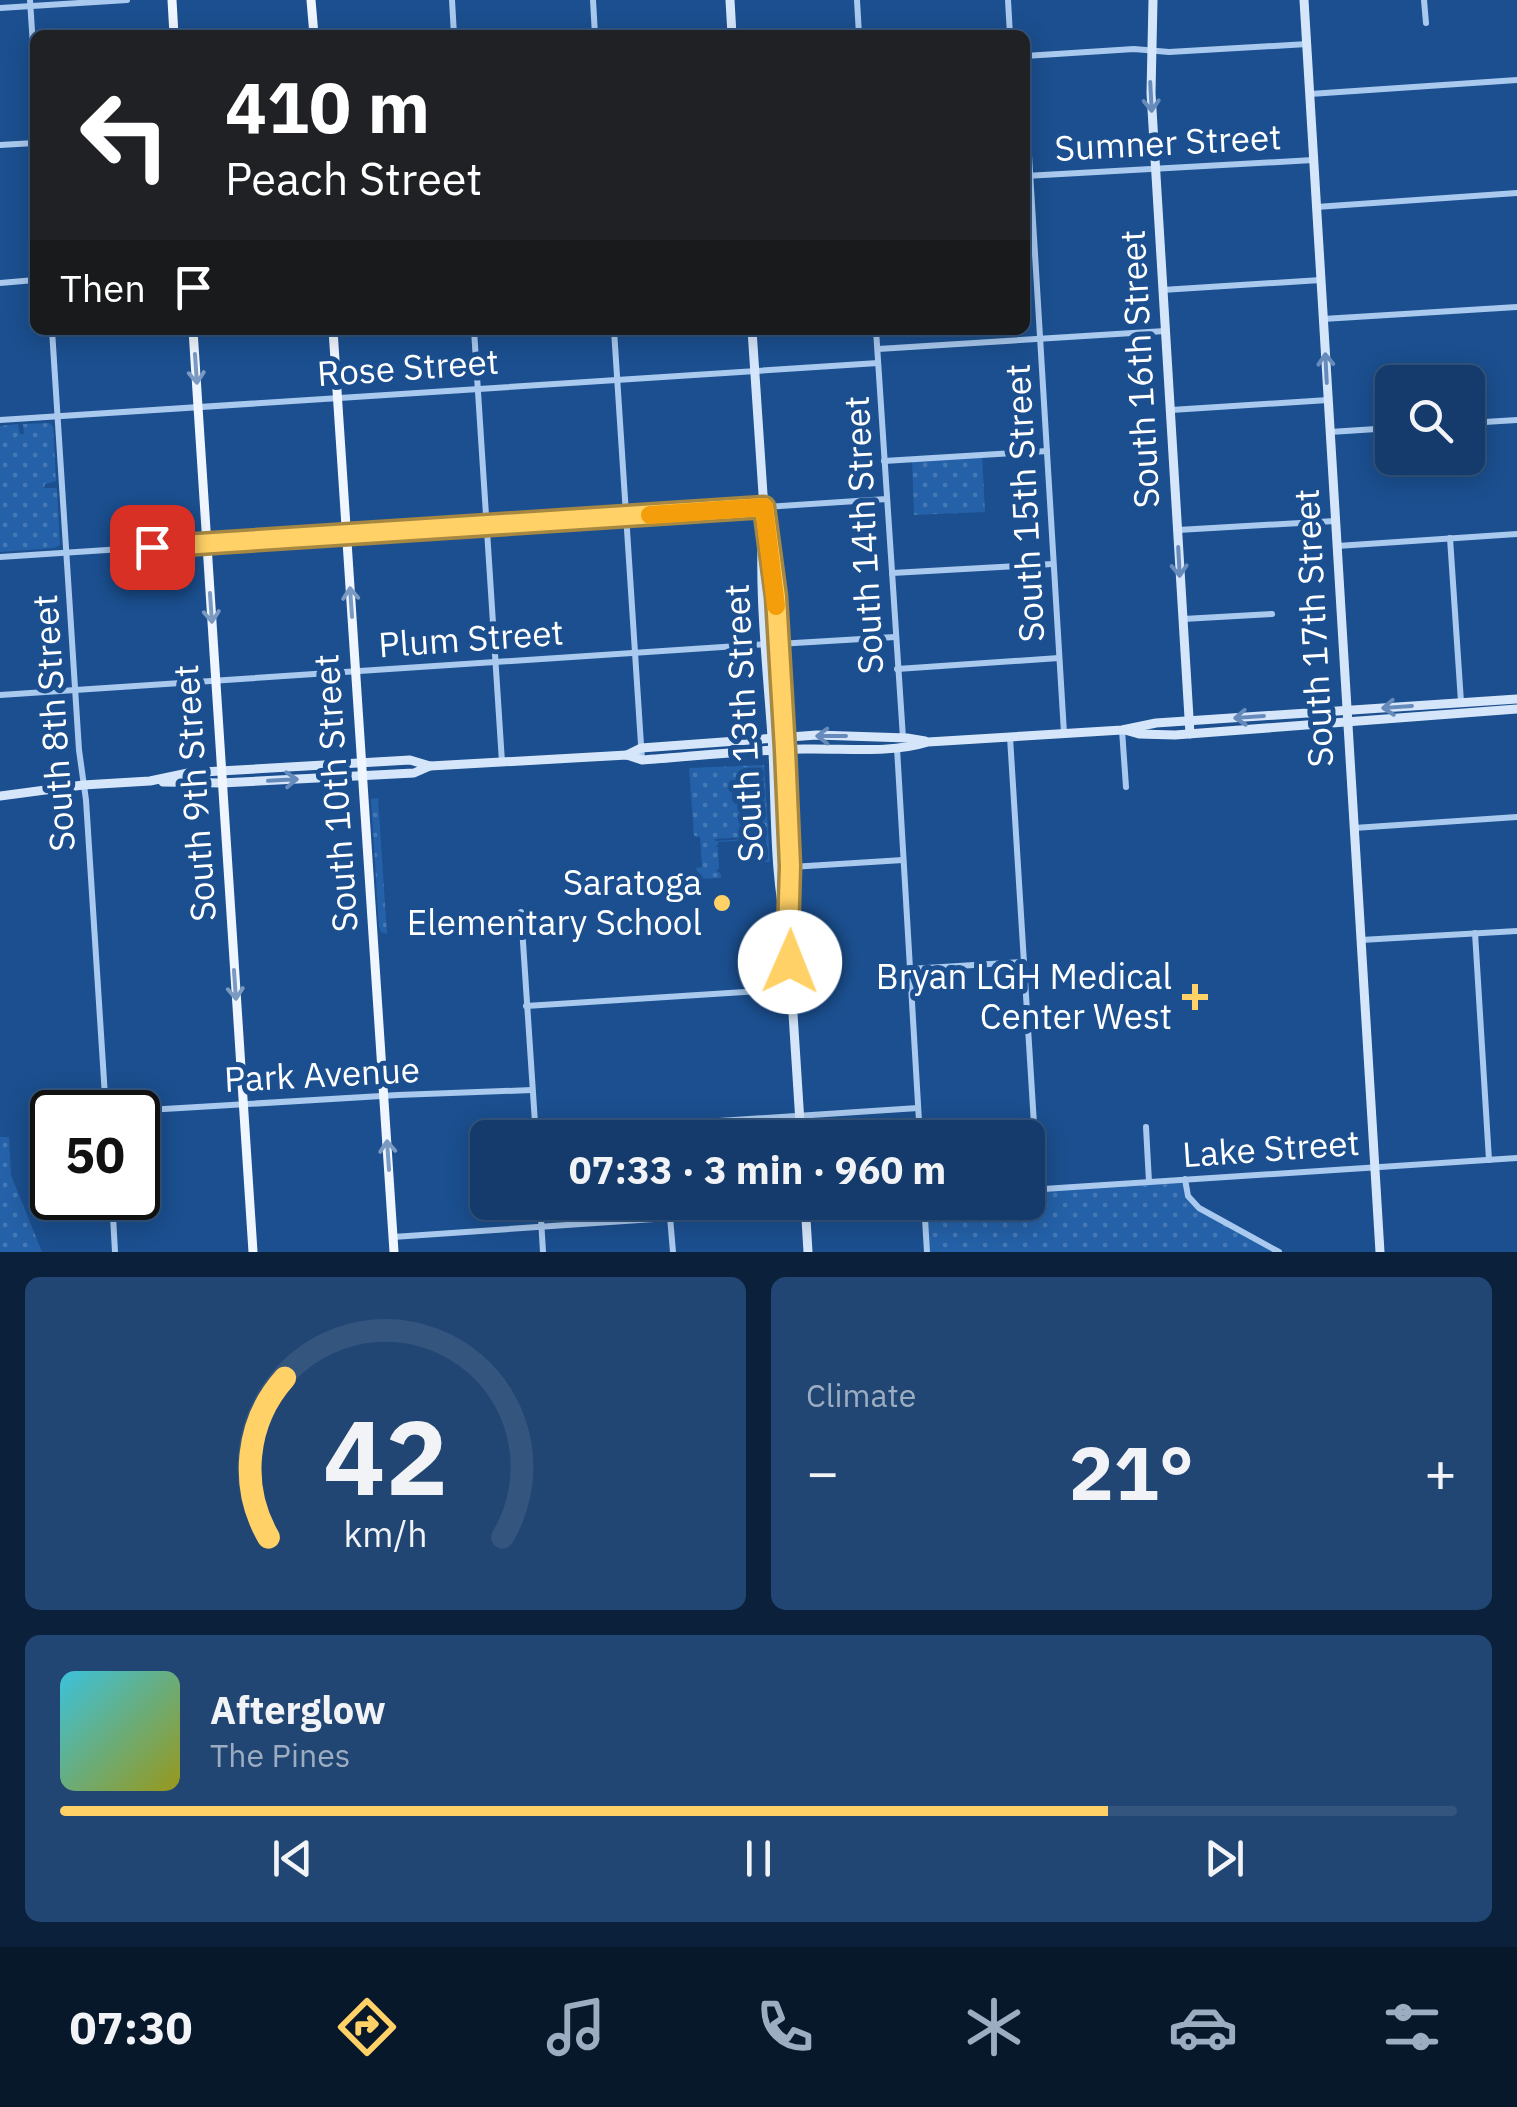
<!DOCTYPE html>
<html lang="en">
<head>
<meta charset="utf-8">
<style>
	:root { --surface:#143b6b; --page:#214673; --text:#f1f3f6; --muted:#9dadc1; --line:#33557e; --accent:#ffd166 }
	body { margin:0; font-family:"IBM Plex Sans",sans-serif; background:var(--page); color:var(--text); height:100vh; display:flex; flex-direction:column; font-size:38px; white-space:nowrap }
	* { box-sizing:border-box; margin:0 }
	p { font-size:32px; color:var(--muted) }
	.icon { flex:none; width:55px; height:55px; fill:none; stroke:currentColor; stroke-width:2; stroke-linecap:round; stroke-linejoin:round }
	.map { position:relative; height:1252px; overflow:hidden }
	.drawer { display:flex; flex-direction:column; gap:25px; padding:25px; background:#0b203b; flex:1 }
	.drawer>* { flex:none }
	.top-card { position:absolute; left:30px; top:30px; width:1000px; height:305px; border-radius:15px; box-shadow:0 5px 25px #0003,0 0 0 2px var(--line); background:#202124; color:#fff; overflow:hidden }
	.controls { position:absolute; left:1375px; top:365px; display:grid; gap:20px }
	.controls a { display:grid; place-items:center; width:110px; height:110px; border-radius:15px; background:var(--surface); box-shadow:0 5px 25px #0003,0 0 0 2px var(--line); font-size:50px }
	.speed { position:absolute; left:30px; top:1090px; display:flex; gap:20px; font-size:50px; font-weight:700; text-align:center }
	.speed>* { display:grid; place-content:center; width:130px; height:130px; border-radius:50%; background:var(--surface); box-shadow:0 5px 25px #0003,0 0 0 2px var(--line); line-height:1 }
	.speed .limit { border:5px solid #111; border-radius:15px; background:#fff; color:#111 }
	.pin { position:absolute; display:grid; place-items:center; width:85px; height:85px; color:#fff; margin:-42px; border-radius:20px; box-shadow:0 5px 15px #0006 }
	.me { position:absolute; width:110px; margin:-55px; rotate:1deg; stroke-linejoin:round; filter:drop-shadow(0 0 8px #0008) }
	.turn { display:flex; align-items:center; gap:35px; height:210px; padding:0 30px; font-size:45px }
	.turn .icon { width:130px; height:130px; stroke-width:2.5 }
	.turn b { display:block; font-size:70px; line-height:85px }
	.then { display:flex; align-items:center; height:95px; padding:0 30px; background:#0003; gap:20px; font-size:38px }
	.big { font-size:75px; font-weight:700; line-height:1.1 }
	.drawer .widget { flex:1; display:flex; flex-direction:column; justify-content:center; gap:15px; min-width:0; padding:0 35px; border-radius:15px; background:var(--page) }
	.drawer .dial { align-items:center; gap:0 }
	.dial svg { height:260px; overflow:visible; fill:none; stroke:var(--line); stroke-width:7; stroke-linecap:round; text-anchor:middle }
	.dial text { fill:var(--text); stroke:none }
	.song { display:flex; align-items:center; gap:30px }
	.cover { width:120px; height:120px; border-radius:15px; background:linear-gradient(135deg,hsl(190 70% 55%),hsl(60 70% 35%)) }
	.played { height:10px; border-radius:5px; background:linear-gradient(90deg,var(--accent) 75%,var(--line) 75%) }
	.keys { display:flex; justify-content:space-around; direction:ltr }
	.heat { display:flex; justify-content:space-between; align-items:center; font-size:55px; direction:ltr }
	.drawer .tiles { flex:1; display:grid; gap:25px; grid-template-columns:1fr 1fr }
	.widget:last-child { grid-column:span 2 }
	.trip { position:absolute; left:470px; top:1120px; width:575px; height:100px; border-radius:15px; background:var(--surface); box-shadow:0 5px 25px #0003,0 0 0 2px var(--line); font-weight:700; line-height:100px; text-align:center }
	.menu { display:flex; height:160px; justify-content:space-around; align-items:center; background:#08182b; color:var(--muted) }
	.menu .icon { width:70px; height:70px }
	.menu .selected { color:var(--accent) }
	.menu b { font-size:45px; color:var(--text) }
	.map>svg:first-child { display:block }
</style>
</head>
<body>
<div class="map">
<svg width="1517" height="1252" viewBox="0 0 1517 1252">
	<defs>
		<pattern id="grass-dots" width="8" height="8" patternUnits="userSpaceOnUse" patternTransform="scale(2.5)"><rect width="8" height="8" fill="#2461a8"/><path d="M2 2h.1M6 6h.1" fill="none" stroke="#4579b5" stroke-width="1.8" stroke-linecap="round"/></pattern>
	</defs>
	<rect width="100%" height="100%" fill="#1b4f8f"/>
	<g fill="url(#grass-dots)">
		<polygon points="49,423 53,427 56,481 45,484 44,488 56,488 57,490 60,545 54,548 0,552 0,426 18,424 20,434 24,434 23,424"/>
		<polygon points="982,454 985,512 914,515 912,459"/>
		<polygon points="764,765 770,862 763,862 768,859 766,839 747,840 746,837 715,839 715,841 746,839 748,865 745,862 738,862 737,841 718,842 718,845 715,846 718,847 719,869 716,870 721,874 721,878 700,879 696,868 702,867 700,837 694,836 689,768"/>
		<polygon points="378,798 387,934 381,932 379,927 371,799"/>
		<polygon points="0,1137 9,1137 11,1175 42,1252 0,1252"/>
		<polygon points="1185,1179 1192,1202 1279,1252 927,1252 924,1203 1028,1202 1028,1190"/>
	</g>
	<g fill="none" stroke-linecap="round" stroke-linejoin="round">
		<g stroke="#a9c9ee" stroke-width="6">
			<polyline points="30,0 35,77"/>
			<polyline points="452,0 454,35"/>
			<polyline points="593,0 595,35"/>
			<polyline points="857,0 859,35"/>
			<polyline points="1008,0 1010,35"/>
			<polyline points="1424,0 1426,23"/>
			<polyline points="0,8 127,0"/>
			<polyline points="1025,56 1134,49 1169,52 1307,44"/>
			<polyline points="1025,89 1064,733"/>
			<polyline points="1310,94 1517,80"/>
			<polyline points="0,145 35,143"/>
			<polyline points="1025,176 1313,160"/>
			<polyline points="1316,207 1517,193"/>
			<polyline points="0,283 35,280"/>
			<polyline points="1162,290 1321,280"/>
			<polyline points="1323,319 1517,307"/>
			<polyline points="52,330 79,750 86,800 106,1112"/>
			<polyline points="474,330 502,762"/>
			<polyline points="614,330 642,760"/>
			<polyline points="876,330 903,738"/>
			<polyline points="878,349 1165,331"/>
			<polyline points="1171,410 1328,400"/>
			<polyline points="0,420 878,363"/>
			<polyline points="1468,423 1517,420"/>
			<polyline points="1330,432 1392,428"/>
			<polyline points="884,461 1047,451"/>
			<polyline points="1178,530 1335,521"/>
			<polyline points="1450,538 1461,702"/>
			<polyline points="1337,546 1517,534"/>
			<polyline points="0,557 887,499"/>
			<polyline points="892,573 1053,564"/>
			<polyline points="1183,619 1272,614"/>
			<polyline points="778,644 895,637"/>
			<polyline points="897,669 1059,658"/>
			<polyline points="0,695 766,644"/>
			<polyline points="1122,730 1126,787"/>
			<polyline points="1010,737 1038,1189"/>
			<polyline points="897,748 920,1138"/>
			<polyline points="1354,828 1517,817"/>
			<polyline points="791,867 903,860"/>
			<polyline points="521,912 536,1138"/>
			<polyline points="1475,933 1489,1160"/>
			<polyline points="1361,940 1517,931"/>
			<polyline points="910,969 1024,962"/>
			<polyline points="526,1006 791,989"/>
			<polyline points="114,1112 398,1095 532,1090"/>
			<polyline points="1146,1127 1149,1182"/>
			<polyline points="535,1133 918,1108"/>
			<polyline points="1185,1179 1188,1196 1199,1208 1279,1252"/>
			<polyline points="1028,1190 1517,1158"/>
			<polyline points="112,1198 115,1252"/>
			<polyline points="540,1202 543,1252"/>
			<polyline points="924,1202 927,1252"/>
			<polyline points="670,1217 673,1252"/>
			<polyline points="393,1237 903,1202"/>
		</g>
		<g stroke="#d6e6fa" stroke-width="9">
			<polyline points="730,0 732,35"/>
			<polyline points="1153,0 1151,93 1190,734"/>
			<polyline points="1304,0 1380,1252"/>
			<polyline points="752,330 764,509"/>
			<path d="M764,507c-7,81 4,164 9,245 3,61 1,125 15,184l13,202"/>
			<path d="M766,525c13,76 15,155 19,232 3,56 9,115 4,171"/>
			<polyline points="1125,730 1139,734 1175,735 1517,709"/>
			<polyline points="627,755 641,748 817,735 907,738 925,741"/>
			<polyline points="163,782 221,783 414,773 430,766"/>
			<path d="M0,796l83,-11 67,-4 38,-8 32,-2 190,-11 20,6 197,-11 15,5c54,-4 108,-10 162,-11 41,-1 85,5 124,-7l194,-12 34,-7 361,-24"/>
			<polyline points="805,1202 808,1252"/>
		</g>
		<g stroke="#f0f6ff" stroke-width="9">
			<polyline points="172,0 174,35"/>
			<polyline points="311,0 314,35"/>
			<polyline points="193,330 253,1252"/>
			<polyline points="333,330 394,1252"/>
		</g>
	</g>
	<defs><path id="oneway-shaft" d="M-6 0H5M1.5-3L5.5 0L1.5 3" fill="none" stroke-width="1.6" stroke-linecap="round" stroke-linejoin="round" transform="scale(2.5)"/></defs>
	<g stroke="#668bba">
		<use href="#oneway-shaft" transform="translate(1151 97) rotate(87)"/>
		<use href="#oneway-shaft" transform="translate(1326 368) rotate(-93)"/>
		<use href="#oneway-shaft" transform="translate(1179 562) rotate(87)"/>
		<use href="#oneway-shaft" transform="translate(1397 707) rotate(176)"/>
		<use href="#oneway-shaft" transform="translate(1249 717) rotate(176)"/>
		<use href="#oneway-shaft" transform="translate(831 736) rotate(-180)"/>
		<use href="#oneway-shaft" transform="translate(283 780) rotate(-3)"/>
	</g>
	<g stroke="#7b9ac1">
		<use href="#oneway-shaft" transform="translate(196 369) rotate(86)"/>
		<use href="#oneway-shaft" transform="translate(351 602) rotate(-94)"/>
		<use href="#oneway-shaft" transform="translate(211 608) rotate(86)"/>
		<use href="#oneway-shaft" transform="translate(235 985) rotate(86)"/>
		<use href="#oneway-shaft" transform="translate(388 1155) rotate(-94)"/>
	</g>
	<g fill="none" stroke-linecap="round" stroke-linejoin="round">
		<g stroke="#a68842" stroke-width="25">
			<polyline id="route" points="152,547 764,507 776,597 785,750 790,866 788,936 790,962"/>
		</g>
		<use href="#route" stroke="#ffd166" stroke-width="18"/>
		<polyline stroke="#f59e0b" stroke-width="18" points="650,515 764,507 776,606"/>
	</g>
	<g fill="#ffd166" stroke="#1b4f8f" stroke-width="4">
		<circle cx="722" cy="903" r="10"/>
		<path d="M1190 982h10v10h10v10h-10v10h-10v-10h-10v-10h10z"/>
	</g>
	<g text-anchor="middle" stroke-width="10" stroke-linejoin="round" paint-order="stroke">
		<g font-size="35" fill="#fff" stroke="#1b4f8f">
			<text transform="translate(1168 143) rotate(-3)" y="12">Sumner Street</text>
			<text transform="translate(408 368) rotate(-4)" y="12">Rose Street</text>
			<text transform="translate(1140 369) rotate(-93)" y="12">South 16th Street</text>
			<text transform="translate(1025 503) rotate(-93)" y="12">South 15th Street</text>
			<text transform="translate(864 535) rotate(-93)" y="12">South 14th Street</text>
			<text transform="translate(1314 628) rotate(-93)" y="12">South 17th Street</text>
			<text transform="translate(471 639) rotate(-4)" y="12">Plum Street</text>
			<text transform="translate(54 723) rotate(-94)" y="12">South 8th Street</text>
			<text transform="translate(744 723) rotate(-93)" y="12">South 13th Street</text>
			<text transform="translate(195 793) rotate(-94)" y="12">South 9th Street</text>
			<text transform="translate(336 793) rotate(-94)" y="12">South 10th Street</text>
			<text transform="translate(322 1075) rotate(-3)" y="12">Park Avenue</text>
			<text transform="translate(1271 1149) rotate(-4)" y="12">Lake Street</text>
		</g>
		<g font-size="35" fill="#fff" stroke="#1b4f8f" text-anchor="end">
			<text x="702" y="895">Saratoga<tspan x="702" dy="40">Elementary School</tspan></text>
			<text x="1172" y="989">Bryan LGH Medical<tspan x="1172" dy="40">Center West</tspan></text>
		</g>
	</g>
</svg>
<div class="controls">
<a><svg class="icon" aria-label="search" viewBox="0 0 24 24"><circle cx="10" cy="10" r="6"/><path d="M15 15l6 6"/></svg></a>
</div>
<div class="speed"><div class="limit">50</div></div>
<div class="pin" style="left:152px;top:547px;background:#d93025"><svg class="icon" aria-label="arrive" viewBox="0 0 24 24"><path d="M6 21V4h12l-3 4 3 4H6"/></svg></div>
<svg class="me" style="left:790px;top:962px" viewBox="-20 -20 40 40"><circle r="19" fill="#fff"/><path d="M0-13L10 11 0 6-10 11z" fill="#ffd166"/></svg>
<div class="trip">07:33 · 3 min · 960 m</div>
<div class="top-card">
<div class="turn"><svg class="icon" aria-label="left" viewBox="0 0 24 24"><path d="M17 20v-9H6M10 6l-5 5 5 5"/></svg><div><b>410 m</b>Peach Street</div></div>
<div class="then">Then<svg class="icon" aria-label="arrive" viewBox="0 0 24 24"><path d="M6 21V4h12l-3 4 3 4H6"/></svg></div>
</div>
</div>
<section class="drawer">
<div class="tiles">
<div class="widget dial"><svg viewBox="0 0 100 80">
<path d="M14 69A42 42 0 1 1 86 69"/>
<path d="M14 69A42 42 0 0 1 19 20" stroke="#ffd166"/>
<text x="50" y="56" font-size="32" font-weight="700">42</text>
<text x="50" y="72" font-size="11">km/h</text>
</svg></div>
<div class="widget"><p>Climate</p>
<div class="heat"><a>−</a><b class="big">21°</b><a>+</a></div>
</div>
<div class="widget">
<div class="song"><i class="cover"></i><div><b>Afterglow</b><p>The Pines</p></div></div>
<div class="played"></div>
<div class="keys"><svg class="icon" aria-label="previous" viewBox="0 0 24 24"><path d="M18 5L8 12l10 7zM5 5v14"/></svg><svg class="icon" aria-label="pause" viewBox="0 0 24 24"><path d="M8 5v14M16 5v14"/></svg><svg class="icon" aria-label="next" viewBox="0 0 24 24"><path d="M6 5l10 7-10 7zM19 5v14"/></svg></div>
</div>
</div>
</section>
<nav class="menu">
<b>07:30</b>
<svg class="icon selected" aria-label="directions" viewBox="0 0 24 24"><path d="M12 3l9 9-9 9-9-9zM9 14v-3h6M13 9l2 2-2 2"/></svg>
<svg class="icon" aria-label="music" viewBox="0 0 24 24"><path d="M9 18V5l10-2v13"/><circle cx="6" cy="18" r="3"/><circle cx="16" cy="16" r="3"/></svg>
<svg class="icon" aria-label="phone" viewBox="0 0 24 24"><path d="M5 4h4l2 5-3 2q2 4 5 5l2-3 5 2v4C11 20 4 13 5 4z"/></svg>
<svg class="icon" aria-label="climate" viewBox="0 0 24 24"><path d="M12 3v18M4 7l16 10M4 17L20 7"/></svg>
<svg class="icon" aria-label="car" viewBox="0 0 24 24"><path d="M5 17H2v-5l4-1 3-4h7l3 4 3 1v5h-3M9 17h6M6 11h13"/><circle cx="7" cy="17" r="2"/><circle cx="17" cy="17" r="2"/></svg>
<svg class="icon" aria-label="filters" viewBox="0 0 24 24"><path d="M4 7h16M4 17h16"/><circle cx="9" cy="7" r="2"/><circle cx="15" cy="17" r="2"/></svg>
</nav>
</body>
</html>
